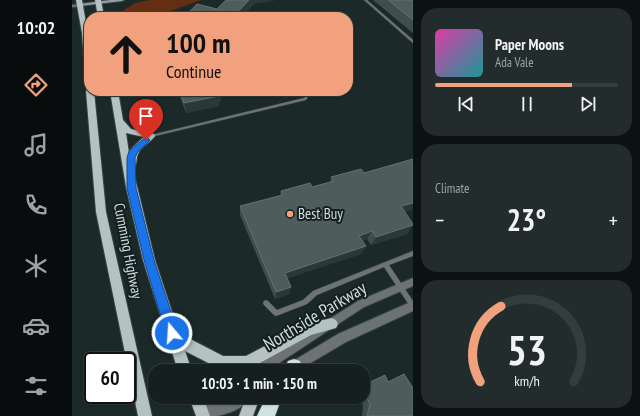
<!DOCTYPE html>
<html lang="en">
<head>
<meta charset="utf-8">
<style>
	:root { --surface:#151f1f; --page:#222c2c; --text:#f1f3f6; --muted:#9da2a4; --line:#343d3d; --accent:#f1a17d }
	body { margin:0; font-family:"PT Sans Narrow",sans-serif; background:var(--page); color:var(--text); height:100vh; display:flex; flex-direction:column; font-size:15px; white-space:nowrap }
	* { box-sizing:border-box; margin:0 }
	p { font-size:13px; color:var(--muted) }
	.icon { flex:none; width:22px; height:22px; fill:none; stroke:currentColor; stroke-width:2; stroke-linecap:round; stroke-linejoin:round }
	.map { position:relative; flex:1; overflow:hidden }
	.details { display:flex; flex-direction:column; gap:8px; padding:8px; background:#0c1111; width:227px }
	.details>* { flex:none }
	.hud { position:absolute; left:12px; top:12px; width:269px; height:84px; border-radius:16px; box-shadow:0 1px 3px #0004,0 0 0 1px var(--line); background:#f1a17d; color:#111; overflow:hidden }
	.speed { position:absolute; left:12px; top:352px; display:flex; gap:8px; font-size:20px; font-weight:700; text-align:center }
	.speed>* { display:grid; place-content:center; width:52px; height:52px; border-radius:50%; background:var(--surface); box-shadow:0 1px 3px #0004,0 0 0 1px var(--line); line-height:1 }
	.speed .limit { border:2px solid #111; border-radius:6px; background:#fff; color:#111 }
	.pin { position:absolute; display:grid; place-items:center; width:34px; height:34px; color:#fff; margin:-41px -17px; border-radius:50% 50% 50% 0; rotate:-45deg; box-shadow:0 0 4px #0007 }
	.pin .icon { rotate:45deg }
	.me { position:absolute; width:44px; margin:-22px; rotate:342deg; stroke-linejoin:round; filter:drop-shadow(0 0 3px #0008) }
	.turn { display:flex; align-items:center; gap:14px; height:84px; padding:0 16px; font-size:18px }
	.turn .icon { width:52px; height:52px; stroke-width:2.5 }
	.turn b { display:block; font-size:28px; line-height:34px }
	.big { font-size:30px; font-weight:800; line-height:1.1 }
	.details .card { flex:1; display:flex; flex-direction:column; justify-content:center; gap:6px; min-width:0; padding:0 14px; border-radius:16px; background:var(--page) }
	.details .dial { align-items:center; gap:0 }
	.dial svg { height:104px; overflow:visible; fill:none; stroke:var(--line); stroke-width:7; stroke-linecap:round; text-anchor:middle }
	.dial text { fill:var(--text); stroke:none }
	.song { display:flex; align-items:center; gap:12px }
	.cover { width:48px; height:48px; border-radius:6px; background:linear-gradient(135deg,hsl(320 70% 55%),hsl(180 70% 35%)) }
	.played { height:4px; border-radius:2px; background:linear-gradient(90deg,var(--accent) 75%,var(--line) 75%) }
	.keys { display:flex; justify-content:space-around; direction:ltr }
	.heat { display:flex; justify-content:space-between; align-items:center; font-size:22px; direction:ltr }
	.trip { position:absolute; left:76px; top:364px; width:222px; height:40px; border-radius:16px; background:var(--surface); box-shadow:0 1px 3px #0004,0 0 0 1px var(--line); font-weight:800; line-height:40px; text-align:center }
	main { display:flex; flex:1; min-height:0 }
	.tabs { display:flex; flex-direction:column; width:72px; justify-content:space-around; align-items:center; background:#080c0c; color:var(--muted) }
	.tabs .icon { width:28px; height:28px }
	.tabs .on { color:var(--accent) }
	.tabs b { font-size:18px; color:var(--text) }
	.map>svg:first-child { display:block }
</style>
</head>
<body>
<main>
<nav class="tabs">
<b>10:02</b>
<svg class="icon on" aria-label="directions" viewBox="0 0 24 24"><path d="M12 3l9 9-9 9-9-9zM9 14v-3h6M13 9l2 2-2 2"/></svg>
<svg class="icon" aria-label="music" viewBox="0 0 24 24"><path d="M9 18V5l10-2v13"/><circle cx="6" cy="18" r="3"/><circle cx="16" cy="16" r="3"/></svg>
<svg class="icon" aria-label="phone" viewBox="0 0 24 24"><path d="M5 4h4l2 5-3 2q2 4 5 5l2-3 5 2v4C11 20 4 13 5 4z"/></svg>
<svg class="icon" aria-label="climate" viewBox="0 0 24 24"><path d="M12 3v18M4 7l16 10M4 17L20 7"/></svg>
<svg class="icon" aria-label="car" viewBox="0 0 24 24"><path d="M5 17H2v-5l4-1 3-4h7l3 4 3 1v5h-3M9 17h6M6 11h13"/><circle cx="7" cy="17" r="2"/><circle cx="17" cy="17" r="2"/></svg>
<svg class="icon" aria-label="filters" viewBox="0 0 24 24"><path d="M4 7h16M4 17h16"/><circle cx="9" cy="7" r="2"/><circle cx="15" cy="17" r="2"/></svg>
</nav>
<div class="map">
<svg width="341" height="416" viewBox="0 0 341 416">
	<rect width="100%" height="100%" fill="#1c2929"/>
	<polygon fill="#642e14" points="77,0 129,0 93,13 89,17 47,17 46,14 63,3"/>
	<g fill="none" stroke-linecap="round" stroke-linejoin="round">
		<g stroke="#394546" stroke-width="1">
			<g id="lane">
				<polygon points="292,0 295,0 341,40 341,43"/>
				<polygon points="236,91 240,91 234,100 79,137 77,136 79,135 232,98"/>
				<polygon points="341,251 341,256 317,265 341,301 341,309 339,308 312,267 245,295 235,304 204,316 202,315 192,305 191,303 192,301 194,300 196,301 205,310 231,300 241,291"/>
			</g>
		</g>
		<g stroke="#394546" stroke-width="2">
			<g id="street">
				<polygon points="8,4 10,4 10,6 0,7 0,5"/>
				<polygon points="341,278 341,286 292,307 195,371 181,371 182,367 286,301"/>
				<polygon points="341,301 341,311 274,342 225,371 210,371 211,367 266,334"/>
				<path d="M139,397h14l-5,7 10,-4 5,-3h16c-5,10 -23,17 -34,19 -6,0 -13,0 -19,0l1,-6z"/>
			</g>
		</g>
		<g stroke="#394546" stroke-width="2">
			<polygon id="secondary" points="38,0 52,0 50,1 8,6 6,5 8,4"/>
		</g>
		<g stroke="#394546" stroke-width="2">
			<g id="primary">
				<polygon points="4,0 10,0 17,40 17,77 13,75 10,33"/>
				<polygon points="23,0 29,0 32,17 26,17"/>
				<polygon points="15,89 17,89 17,91 22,91 34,212 80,416 66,416 24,212 14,91"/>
				<path d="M38,91h8l5,29 8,9 23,5 1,2c-4,6 -12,9 -16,16 -4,6 -1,14 -6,18l22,90 23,70 16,11 29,15h23l63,-33 23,-5 4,2 2,4 -2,4 -25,7 -64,35h-25l-37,-19 7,20h-14l-35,-111 -17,-73zM54,133l18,4 -11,10 -4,6z"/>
				<polygon points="117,397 131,397 138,416 124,416"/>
				<polygon points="174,397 188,397 181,416 167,416"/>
			</g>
		</g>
		<g stroke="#394546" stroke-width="2">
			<g id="highway">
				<polygon points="222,359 228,361 230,367 228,371 211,371 216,361"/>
				<polygon points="194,397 210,397 203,416 185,416"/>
			</g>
		</g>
		<use href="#lane" fill="#6d7374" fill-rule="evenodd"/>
		<use href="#street" fill="#6d7374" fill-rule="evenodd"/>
		<use href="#secondary" fill="#959fa0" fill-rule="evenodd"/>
		<use href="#primary" fill="#b4c2c2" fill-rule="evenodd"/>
		<use href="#highway" fill="#d0e1e1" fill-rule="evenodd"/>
	</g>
	<g fill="#3f4d4d">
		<polygon points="301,0 341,0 341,33"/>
		<polygon points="106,91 148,91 149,100 147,102 147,106 114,113"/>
		<polygon points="193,91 220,91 215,98"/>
		<polygon points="341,159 341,209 332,212 335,234 299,245 295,239 290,241 294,246 289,254 215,278 219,287 217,294 203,299 168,215 168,206 208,195 209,191 240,187 258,182 259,177 292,173"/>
		<polygon points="316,382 341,416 290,416 291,406 287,397 291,397 291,393 293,392 291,388 291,385 296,383"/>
	</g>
	<g fill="#2a3838">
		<polygon points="177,0 205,0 182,4 170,17 161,17"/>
		<polygon points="147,91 148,91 149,100 147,102 147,106 114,113 112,103 145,93"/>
		<polygon points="216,91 220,91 215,98"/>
		<polygon points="341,203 341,209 323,215 329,206"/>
		<polygon points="341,225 335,234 299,245 304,237"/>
		<polygon points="300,231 295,239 283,244 287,236"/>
		<polygon points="294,246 289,254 211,280 213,273"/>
		<polygon points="219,287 217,294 203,299 204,292"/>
	</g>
	<g fill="#4f5c5c" stroke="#647070">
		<polygon points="154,0 177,0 161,17 101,17 104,15 112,17 125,4 145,9"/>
		<polygon points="316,0 341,0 341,20"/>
		<polygon points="240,13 257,17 237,17"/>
		<polygon points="108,91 147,91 145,93 147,96 112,103"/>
		<polygon points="341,159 341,203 329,206 341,224 341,225 304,237 300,231 287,236 294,246 213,273 219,287 204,292 168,206 211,195 209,191 238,183 240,187 262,181 259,177 289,169 292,173"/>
		<polygon points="332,374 341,388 341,416 295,416 298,404 292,393 299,390 296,383 313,375 316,382"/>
	</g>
	<polygon fill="#1a73e8" stroke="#114b97" points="74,137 78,140 65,153 63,158 64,188 82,260 106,333 104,337 100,339 96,337 94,333 72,260 55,188 55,158 57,151"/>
	<circle fill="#f1a17d" stroke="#131f20" stroke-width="1.5" cx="218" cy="214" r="4"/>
	<g text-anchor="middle" stroke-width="4" stroke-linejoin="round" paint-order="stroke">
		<g font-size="15" fill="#d3dbdc" stroke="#131f20" text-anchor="start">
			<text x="226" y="219">Best Buy</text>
		</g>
		<g font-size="15" fill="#d3dbdc" stroke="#131f20">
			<text transform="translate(56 251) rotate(79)" y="5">Cumming Highway</text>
		</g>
		<g font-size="18" fill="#d3dbdc" stroke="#131f20">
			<text transform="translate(243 316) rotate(-31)" y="6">Northside Parkway</text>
		</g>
	</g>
</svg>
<div class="speed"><div class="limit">60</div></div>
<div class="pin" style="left:74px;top:140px;background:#d93025"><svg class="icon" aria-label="arrive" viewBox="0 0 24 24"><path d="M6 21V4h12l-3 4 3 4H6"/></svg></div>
<svg class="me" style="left:100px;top:333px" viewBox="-20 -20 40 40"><circle r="17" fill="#1a73e8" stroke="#fff" stroke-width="3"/><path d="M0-11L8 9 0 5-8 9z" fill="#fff"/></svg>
<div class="trip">10:03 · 1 min · 150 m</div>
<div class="hud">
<div class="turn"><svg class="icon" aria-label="ahead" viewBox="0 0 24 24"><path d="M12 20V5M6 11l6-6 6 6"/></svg><div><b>100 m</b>Continue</div></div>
</div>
</div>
<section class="details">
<div class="card">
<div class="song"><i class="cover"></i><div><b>Paper Moons</b><p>Ada Vale</p></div></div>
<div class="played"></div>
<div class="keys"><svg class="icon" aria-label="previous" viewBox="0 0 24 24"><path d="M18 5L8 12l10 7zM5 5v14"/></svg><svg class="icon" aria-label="pause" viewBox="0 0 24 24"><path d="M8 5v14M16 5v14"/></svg><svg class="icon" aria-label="next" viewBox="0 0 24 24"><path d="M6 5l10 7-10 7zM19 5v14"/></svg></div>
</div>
<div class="card"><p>Climate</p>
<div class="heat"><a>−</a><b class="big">23°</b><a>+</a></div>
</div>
<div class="card dial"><svg viewBox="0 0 100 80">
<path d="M14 69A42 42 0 1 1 86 69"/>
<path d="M14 69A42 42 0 0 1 30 11" stroke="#f1a17d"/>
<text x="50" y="56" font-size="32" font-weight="700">53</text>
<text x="50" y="72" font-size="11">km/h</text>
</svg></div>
</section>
</main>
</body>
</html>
